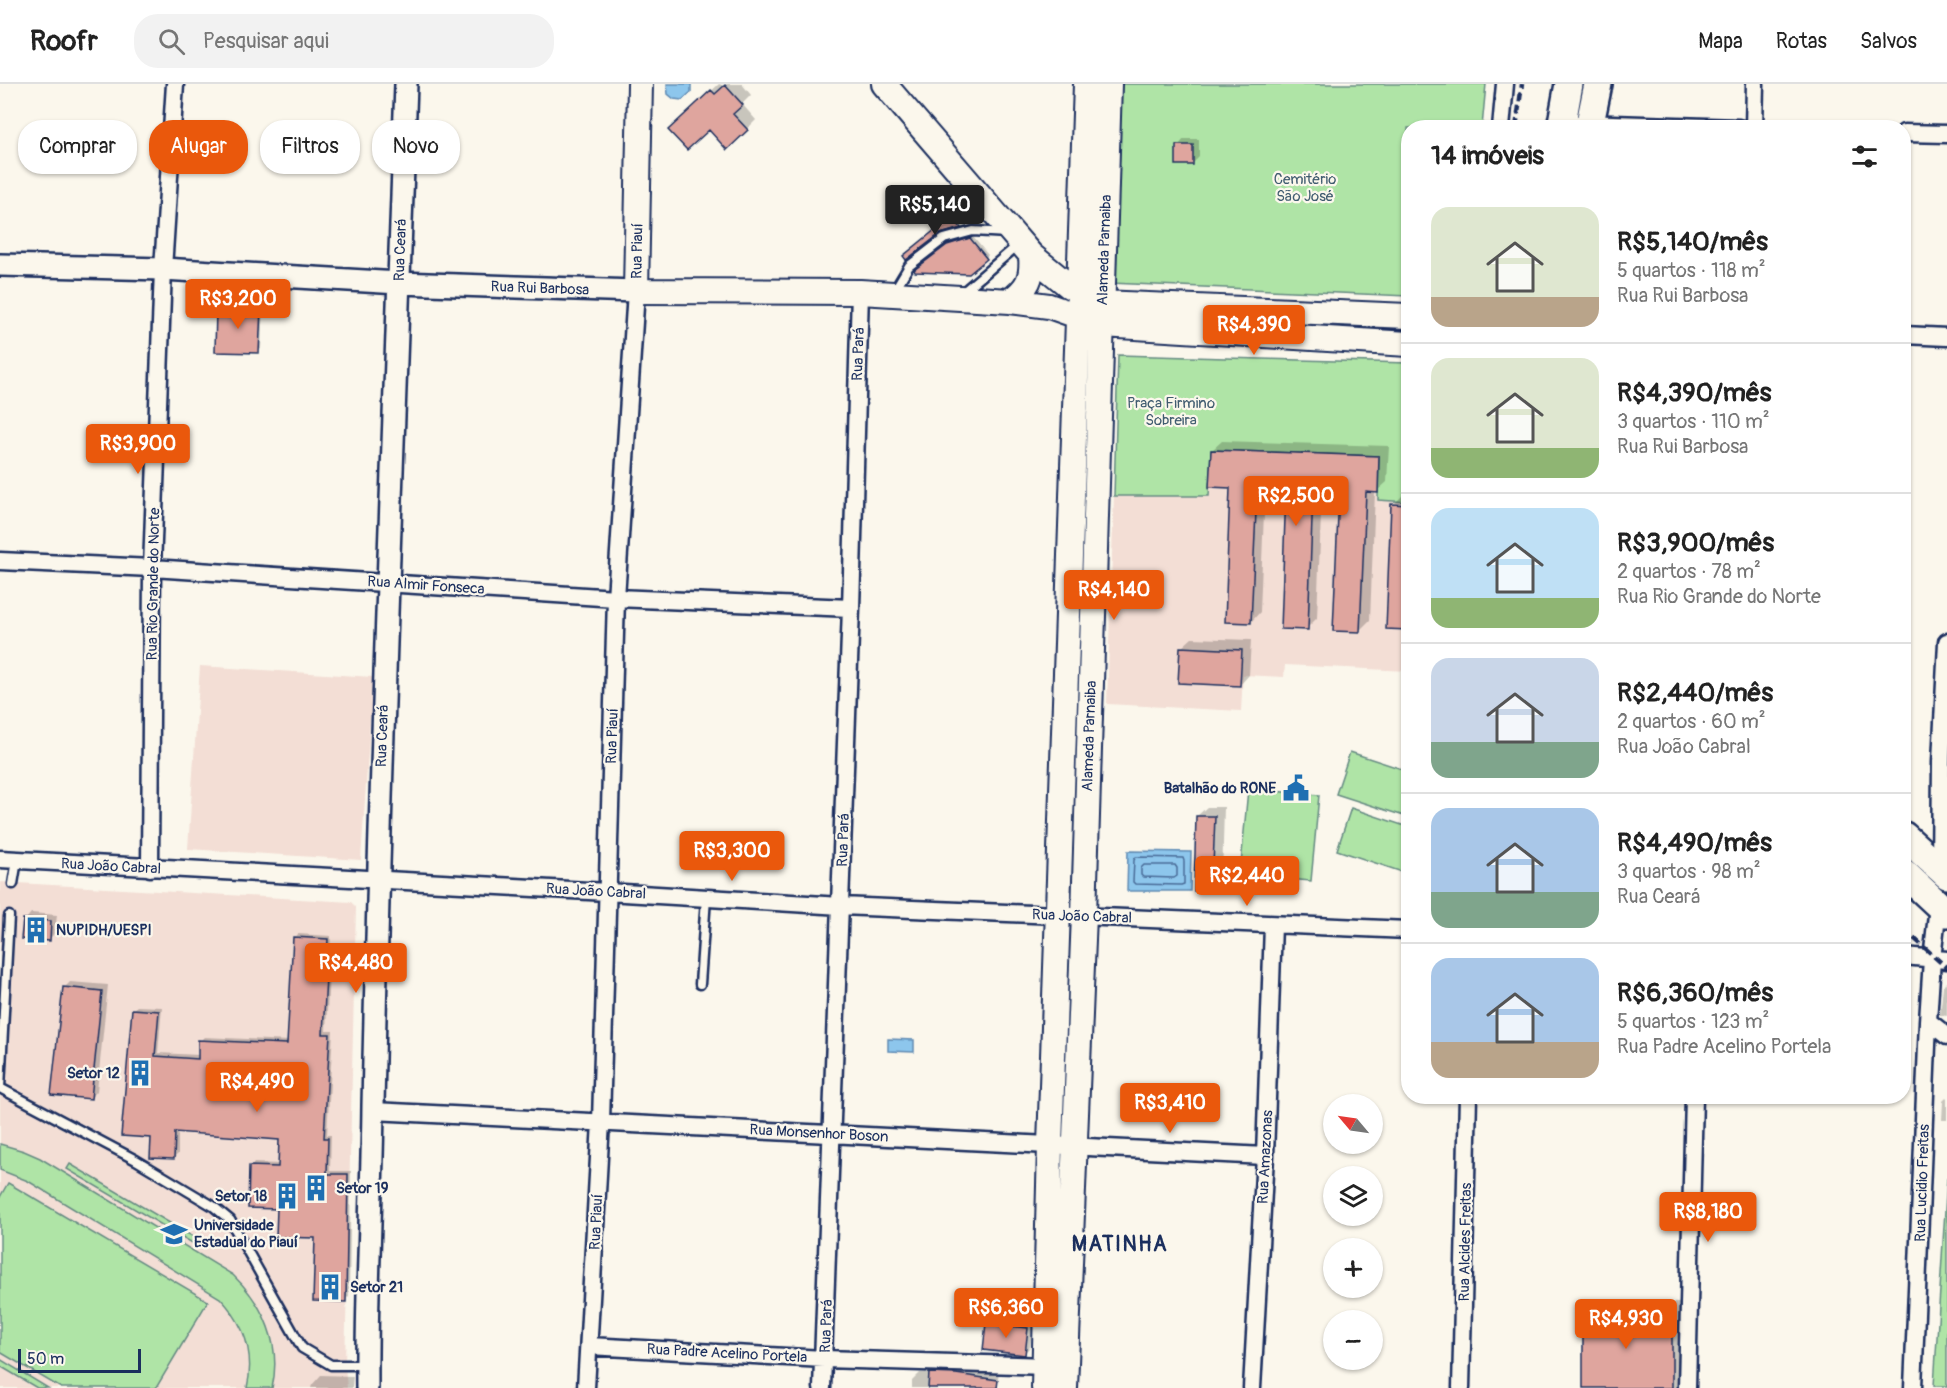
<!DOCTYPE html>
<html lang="pt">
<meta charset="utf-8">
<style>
body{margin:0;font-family:Pangolin,sans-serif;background:#f2f2f2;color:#222;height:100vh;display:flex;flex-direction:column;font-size:22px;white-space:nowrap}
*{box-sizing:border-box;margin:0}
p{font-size:20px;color:#767676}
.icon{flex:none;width:33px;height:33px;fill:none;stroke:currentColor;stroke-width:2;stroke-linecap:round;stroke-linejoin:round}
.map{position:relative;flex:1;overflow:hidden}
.drawer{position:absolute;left:1401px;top:36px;width:510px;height:984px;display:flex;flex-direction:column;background:#fff;border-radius:24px;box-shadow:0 2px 4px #0004}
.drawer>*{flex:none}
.hud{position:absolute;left:18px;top:36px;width:570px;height:54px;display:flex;gap:12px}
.needle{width:39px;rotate:299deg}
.controls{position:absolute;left:1323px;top:1010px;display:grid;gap:12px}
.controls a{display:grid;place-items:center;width:60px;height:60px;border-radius:50%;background:#fff;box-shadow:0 2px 4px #0004;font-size:30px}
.scale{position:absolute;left:18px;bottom:15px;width:123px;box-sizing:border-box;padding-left:6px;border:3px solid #1b2f5e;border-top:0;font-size:16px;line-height:21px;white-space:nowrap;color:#1b2f5e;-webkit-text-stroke:4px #fbf7ec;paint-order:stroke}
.price{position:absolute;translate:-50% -51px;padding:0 14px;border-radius:6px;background:#ea580c;color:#fff;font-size:20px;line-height:39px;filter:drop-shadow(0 2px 3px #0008)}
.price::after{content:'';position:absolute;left:50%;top:36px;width:18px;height:14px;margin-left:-9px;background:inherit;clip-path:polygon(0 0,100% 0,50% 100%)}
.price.active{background:#222;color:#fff}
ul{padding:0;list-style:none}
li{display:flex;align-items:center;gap:18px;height:150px;padding:0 30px}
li+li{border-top:2px solid #e0e0e0}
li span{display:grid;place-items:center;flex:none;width:168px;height:120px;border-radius:18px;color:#555}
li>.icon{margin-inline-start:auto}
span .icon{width:72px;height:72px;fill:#fffc;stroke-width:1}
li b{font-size:26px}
h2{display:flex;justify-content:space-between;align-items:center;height:72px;padding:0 30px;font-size:26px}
.chip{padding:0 21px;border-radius:24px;background:#fff;box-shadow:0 2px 4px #0004;font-size:21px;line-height:54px}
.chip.active{background:#ea580c;color:#fff}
header{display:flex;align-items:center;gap:36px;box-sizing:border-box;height:84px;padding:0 30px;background:#fff;border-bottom:2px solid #e0e0e0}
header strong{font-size:28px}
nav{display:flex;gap:33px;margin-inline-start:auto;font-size:21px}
.search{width:420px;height:54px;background:#f2f2f2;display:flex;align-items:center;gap:15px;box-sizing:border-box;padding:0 21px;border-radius:24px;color:#767676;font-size:22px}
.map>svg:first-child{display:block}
.built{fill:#f3ded5}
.green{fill:#afe4a6;stroke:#658a82;stroke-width:1.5}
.water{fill:#8dc6ec;stroke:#5f8ab3;stroke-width:1.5}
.shadow{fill:#0003}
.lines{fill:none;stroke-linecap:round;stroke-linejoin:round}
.shore{stroke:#496b97;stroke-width:1.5}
.building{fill:#dfa59e;stroke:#1b2f5e;stroke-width:1.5}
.service-casing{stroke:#1b2f5e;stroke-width:13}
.minor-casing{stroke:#1b2f5e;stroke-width:21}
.tertiary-casing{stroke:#1b2f5e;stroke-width:26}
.secondary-casing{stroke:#1b2f5e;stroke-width:28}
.primary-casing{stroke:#1b2f5e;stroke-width:32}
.service{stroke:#fbf7ec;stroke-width:8}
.minor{stroke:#fbf7ec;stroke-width:16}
.tertiary{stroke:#fbf7ec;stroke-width:21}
.secondary{stroke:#fbf7ec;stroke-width:24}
.primary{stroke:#fbf7ec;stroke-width:27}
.rail{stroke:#1b2f5e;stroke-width:4.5;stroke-dasharray:9 4.5;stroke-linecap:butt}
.labels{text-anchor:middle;stroke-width:4.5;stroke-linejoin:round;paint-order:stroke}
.park-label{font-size:15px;fill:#405c70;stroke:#fbf7ec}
.street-label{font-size:15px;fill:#1b2f5e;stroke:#fbf7ec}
.poi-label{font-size:15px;font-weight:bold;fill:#1b2f5e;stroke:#fbf7ec;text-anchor:start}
.district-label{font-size:21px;font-weight:bold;letter-spacing:1.5px;fill:#1b2f5e;stroke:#fbf7ec}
</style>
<header>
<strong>Roofr</strong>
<div class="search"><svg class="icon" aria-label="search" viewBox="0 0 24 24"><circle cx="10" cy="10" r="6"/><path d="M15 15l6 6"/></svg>Pesquisar aqui</div>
<nav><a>Mapa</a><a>Rotas</a><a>Salvos</a></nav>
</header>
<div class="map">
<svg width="1947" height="1304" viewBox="0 0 1947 1304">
<rect width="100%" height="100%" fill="#fbf7ec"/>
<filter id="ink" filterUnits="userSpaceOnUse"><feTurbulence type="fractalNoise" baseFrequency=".0167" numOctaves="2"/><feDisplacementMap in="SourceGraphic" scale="12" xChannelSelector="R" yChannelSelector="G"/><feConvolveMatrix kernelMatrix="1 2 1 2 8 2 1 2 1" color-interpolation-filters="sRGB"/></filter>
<g filter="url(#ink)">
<path class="built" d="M 1211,366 L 1379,372 L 1378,416 L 1408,418 L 1408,587 L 1285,581 L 1284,593 L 1243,591 L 1241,627 L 1107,620 L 1114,412 L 1209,412 Z
M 200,582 L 373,593 L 361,776 L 188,765 Z
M 0,798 L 351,818 L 356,823 L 345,1281 L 347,1304 L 0,1304 Z"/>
<path class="green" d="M 1118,0 L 1486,0 L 1482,43 L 1408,44 L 1408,212 L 1110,199 Z
M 1118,271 L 1408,279 L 1408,418 L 1378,416 L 1379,372 L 1211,366 L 1209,412 L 1114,412 Z
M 1350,668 L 1408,687 L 1408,728 L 1407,733 L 1336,710 Z
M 1248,705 L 1319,711 L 1311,797 L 1240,791 Z
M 1351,724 L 1408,743 L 1408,790 L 1337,766 Z
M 0,1060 L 24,1067 L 40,1074 L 233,1191 C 264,1221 282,1261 272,1304 L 247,1304 C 255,1269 244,1239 220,1214 L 28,1097 L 0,1086 Z
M 70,1080 L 197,1155 L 194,1160 L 67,1085 Z
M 1947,1094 L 1947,1302 L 1934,1302 Z
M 8,1099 L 208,1217 L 156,1304 L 61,1304 L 0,1268 L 0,1113 Z
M 0,1276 L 0,1275 L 48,1304 L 37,1304 L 0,1282 Z"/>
<path class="water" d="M 667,0 L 691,0 L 691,8 L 682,16 L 674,15 L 668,10 Z
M 1128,767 L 1191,768 L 1190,807 L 1127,807 Z
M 888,955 L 914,956 L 914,968 L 888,967 Z"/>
<path class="shadow" d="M 719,0 L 725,2 L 727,0 L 742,0 L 751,11 L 742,20 L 756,36 L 747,45 L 709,44 L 679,37 Z
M 1184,55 L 1199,55 L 1199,73 L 1193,79 L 1178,62 Z
M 955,131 L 963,140 L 961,142 L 940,148 L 908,169 Z
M 973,153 L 988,171 L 986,174 L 918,184 L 951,159 Z
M 263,222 L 261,265 L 258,267 L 218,225 L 221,223 Z
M 1222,357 L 1389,362 L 1387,398 L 1377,407 L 1375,407 L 1370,536 L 1360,546 L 1341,406 L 1322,405 L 1317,534 L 1307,544 L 1288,404 L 1265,404 L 1260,528 L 1251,538 L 1232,402 L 1212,366 Z
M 1403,411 L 1408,411 L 1408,545 L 1388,544 L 1393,421 Z
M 1192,554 L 1251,556 L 1249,591 L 1240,601 L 1182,563 Z
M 1207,723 L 1224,723 L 1222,796 L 1212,806 L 1197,732 Z
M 31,829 L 57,831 L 55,849 L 49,855 L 25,836 Z
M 298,850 L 331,852 L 326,947 L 333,947 L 327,1051 L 331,1051 L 330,1087 L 351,1087 L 349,1212 L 345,1216 L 316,1153 L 278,1123 L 251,1083 L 254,1079 L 280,1080 L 281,1054 L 178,1047 L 178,1070 L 174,1074 L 153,1053 L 133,925 L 137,922 L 162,923 L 158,969 L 199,971 L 200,957 L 204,953 L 289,957 L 295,854 Z
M 70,898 L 108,901 L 97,1007 L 91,1014 L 64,904 Z
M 1947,898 L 1947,932 L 1940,931 L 1943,902 Z
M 1947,1013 L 1947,1036 L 1942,1036 L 1943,1017 Z
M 1588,1217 L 1683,1219 L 1682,1304 L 1584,1304 L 1585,1245 L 1577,1229 Z
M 994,1233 L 1033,1238 L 1030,1263 L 1024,1269 L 988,1240 Z
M 939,1282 L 999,1288 L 997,1300 L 993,1304 L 912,1304 L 912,1297 L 920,1289 L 931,1289 Z
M 321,1291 L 353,1292 L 352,1304 L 311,1304 L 312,1301 Z"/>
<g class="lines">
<path class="shore" d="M 1136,773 L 1183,774 L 1184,777 L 1184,800 L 1181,801 L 1135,800 L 1133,798 L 1134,776 Z
M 1144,781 L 1175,781 L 1177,784 L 1177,792 L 1174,794 L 1143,793 L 1141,791 L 1141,784 Z"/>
</g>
<path class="building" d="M 725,1 L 743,21 L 733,30 L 748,46 L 727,66 L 709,46 L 687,66 L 668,46 L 711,6 L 715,10 Z
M 1176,61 L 1193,61 L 1193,81 L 1176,81 Z
M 952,132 L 961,144 L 940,150 L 906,176 L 903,172 Z
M 970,154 L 987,175 L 969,190 L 915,188 L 914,186 L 947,161 Z
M 261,224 L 259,269 L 215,268 L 216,225 Z
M 1211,366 L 1379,372 L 1378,409 L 1366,408 L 1360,548 L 1333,547 L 1339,408 L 1313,407 L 1308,546 L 1281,545 L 1286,406 L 1257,405 L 1251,539 L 1225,538 L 1230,404 L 1209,403 Z
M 1391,420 L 1408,421 L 1408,546 L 1386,545 Z
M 1180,563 L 1242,566 L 1240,602 L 1178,599 Z
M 1196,732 L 1215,732 L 1212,808 L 1194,807 Z
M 23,835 L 51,837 L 50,857 L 21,855 Z
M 293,853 L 328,855 L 323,950 L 330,950 L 324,1054 L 328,1054 L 327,1090 L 348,1090 L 346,1218 L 313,1217 L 315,1154 L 276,1153 L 277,1125 L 248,1124 L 249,1082 L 278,1083 L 279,1056 L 175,1048 L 174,1075 L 150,1074 L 151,1054 L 121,1052 L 132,925 L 159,927 L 155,972 L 198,975 L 198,956 L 287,960 Z
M 63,903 L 102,907 L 91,1015 L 51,1011 Z
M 1575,1228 L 1672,1230 L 1672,1304 L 1583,1304 L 1583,1247 L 1575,1246 Z
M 986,1239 L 1028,1244 L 1025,1271 L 983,1266 Z
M 929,1289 L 956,1290 L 998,1296 L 997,1304 L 928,1304 Z"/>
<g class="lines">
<g class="service-casing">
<path id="service" d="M 894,207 L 909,182 L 944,155 L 973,147 L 1007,149
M 962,209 L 1018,161
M 13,800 L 17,776
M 700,900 L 706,814
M 0,1004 L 136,1076 L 213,1122 L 230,1136 L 302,1264 L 331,1281 L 367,1281
M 0,1004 L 9,832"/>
</g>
<g class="minor-casing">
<path id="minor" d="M 1581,39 L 1739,44
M 1501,44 L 1505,0
M 1754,44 L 1755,0
M 1904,49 L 1947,50
M 1904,251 L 1947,253
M 0,477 L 152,484 L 616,514 L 851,524
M 0,775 L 607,808 L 841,822 L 1408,846
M 150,784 L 152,484 L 163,185 L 175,0
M 1940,785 L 1941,678 L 1947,558
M 1904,872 L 1947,876
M 1928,937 L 1947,952
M 373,1027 L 1265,1072
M 589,1262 L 824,1275 L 1045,1282
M 586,1304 L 601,1038 L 616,514 L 636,207
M 822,1304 L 851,524 L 860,208
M 1252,1304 L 1265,1072 L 1273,841
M 1461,1304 L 1468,1012
M 1687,1304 L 1694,1012
M 1913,1304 L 1928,937 L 1932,875 L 1938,822"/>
</g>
<g class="tertiary-casing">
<path id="tertiary" d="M 0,181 L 163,185 L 399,199 L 636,207
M 367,1304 C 366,1210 372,1116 373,1022 C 380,681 394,341 406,0"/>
</g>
<g class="secondary-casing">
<path id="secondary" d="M 640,0 L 636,207 L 860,208 L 1010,217 L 1049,222 L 1103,241 L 1408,260
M 884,0 L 1031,171 L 1069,202 L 1101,219 L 1408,232
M 1010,217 C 1028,204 1033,194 1031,171
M 1044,1304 L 1050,1061 L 1086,0
M 1065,1304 L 1084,831 L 1109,0"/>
</g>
<g class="primary-casing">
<path id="primary" d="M 1561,44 L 1569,0
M 1589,44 L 1598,0
M 1904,752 L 1947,791
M 1904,789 L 1947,829"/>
</g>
<use href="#service" class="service"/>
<use href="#minor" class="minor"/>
<use href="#tertiary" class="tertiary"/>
<use href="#secondary" class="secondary"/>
<use href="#primary" class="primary"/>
<path class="rail" d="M 1516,44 L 1522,0
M 1904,845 L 1947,884"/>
</g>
</g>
<defs>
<g id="civic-bare" transform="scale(2.07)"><path d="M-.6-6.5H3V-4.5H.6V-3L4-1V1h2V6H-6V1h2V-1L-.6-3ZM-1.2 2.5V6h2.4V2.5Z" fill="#1f6fb2" stroke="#fbf7ec" stroke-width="2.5" paint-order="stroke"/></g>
<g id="building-bare" transform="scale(2.07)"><path d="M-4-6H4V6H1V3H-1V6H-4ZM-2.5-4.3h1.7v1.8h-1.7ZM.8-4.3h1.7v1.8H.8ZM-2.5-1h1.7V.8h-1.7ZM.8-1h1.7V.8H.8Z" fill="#1f6fb2" stroke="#fbf7ec" stroke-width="2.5" paint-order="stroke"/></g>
<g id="university-bare" transform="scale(2.07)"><path d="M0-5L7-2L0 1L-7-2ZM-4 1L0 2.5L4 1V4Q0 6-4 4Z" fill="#1f6fb2" stroke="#fbf7ec" stroke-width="2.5" paint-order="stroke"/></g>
</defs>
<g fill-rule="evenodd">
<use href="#civic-bare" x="1296" y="704"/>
<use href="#building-bare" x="36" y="846"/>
<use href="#building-bare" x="140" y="989"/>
<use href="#building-bare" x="316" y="1104"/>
<use href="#building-bare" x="287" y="1112"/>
<use href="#university-bare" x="174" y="1150"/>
<use href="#building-bare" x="330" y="1203"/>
</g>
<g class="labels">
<g class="park-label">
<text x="1305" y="100">Cemitério<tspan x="1305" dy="17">São José</tspan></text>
<text x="1171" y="324">Praça Firmino<tspan x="1171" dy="17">Sobreira</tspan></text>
</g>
<g class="street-label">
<text transform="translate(400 166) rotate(-88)" y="5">Rua Ceará</text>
<text transform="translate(1104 166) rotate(-88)" y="5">Alameda Parnaiba</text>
<text transform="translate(637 167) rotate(-89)" y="5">Rua Piauí</text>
<text transform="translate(540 204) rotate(2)" y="5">Rua Rui Barbosa</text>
<text transform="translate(858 270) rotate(-88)" y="5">Rua Pará</text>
<text transform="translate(153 500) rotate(-89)" y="5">Rua Rio Grande do Norte</text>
<text transform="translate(426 501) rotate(4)" y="5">Rua Almir Fonseca</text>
<text transform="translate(382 652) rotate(-88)" y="5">Rua Ceará</text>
<text transform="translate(612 652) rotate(-88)" y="5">Rua Piauí</text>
<text transform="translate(1089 652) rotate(-88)" y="5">Alameda Parnaiba</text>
<text transform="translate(843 756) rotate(-88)" y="5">Rua Pará</text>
<text transform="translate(111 782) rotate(3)" y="5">Rua João Cabral</text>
<text transform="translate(596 807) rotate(3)" y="5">Rua João Cabral</text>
<text transform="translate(1082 832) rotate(2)" y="5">Rua João Cabral</text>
<text transform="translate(819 1049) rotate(3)" y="5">Rua Monsenhor Boson</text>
<text transform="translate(1265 1073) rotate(-87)" y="5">Rua Amazonas</text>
<text transform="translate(1922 1099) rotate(-88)" y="5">Rua Lucidio Freitas</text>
<text transform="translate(596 1138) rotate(-87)" y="5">Rua Piauí</text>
<text transform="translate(1465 1158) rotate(-89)" y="5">Rua Alcides Freitas</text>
<text transform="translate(826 1242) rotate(-88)" y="5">Rua Pará</text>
<text transform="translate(727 1269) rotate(3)" y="5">Rua Padre Acelino Portela</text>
</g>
<g class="poi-label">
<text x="1276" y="709" text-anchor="end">Batalhão do RONE</text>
<text x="56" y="851">NUPIDH/UESPI</text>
<text x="120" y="994" text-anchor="end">Setor 12</text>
<text x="336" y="1109">Setor 19</text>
<text x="267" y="1117" text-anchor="end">Setor 18</text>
<text x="194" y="1146">Universidade<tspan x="194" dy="17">Estadual do Piauí</tspan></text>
<text x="350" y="1208">Setor 21</text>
</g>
<g class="district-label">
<text x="1120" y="1167">MATINHA</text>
</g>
</g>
</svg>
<div class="controls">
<a><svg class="needle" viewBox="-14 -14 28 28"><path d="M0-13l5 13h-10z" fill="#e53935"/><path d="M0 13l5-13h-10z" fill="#767676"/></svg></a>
<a><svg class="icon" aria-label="layers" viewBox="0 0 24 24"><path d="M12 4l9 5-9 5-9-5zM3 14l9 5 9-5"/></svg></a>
<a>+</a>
<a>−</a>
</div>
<div class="scale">50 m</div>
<b class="price active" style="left:935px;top:152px">R$5,140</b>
<b class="price" style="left:238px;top:246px">R$3,200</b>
<b class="price" style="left:1254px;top:272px">R$4,390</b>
<b class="price" style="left:138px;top:391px">R$3,900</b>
<b class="price" style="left:1296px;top:443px">R$2,500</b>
<b class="price" style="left:1114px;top:537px">R$4,140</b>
<b class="price" style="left:732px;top:798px">R$3,300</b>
<b class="price" style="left:1247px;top:823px">R$2,440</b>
<b class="price" style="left:356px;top:910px">R$4,480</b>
<b class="price" style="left:257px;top:1029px">R$4,490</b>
<b class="price" style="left:1170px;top:1050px">R$3,410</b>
<b class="price" style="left:1708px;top:1159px">R$8,180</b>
<b class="price" style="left:1006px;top:1255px">R$6,360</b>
<b class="price" style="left:1626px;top:1266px">R$4,930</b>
<div class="hud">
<a class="chip">Comprar</a>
<a class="chip active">Alugar</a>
<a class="chip">Filtros</a>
<a class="chip">Novo</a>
</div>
<section class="drawer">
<h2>14 imóveis<svg class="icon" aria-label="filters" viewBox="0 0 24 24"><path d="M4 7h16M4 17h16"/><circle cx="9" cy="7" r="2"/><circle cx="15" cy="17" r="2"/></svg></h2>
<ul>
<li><span style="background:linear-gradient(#dfe7d0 75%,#b9a48a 0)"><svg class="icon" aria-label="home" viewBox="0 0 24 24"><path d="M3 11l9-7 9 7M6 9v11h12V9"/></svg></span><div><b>R$5,140/mês</b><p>5 quartos · 118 m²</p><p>Rua Rui Barbosa</p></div></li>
<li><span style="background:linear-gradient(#dfe7d0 75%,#8fb573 0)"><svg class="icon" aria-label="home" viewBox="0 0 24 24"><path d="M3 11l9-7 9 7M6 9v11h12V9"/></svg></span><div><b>R$4,390/mês</b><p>3 quartos · 110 m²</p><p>Rua Rui Barbosa</p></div></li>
<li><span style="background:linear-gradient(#bfe0f5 75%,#8fb573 0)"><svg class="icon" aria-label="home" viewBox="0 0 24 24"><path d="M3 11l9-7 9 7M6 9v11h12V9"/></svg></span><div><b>R$3,900/mês</b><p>2 quartos · 78 m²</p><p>Rua Rio Grande do Norte</p></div></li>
<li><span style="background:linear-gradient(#c9d6e8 70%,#7fa58c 0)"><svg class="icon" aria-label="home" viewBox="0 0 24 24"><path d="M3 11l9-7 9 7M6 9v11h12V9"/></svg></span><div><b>R$2,440/mês</b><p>2 quartos · 60 m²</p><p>Rua João Cabral</p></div></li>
<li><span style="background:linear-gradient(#a9c7e8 70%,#7fa58c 0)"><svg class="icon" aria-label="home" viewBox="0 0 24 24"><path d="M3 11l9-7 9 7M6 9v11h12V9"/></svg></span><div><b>R$4,490/mês</b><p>3 quartos · 98 m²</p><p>Rua Ceará</p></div></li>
<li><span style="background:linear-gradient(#a9c7e8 70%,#b9a48a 0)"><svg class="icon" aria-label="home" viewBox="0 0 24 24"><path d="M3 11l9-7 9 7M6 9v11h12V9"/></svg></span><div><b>R$6,360/mês</b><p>5 quartos · 123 m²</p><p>Rua Padre Acelino Portela</p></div></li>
</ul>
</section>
</div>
